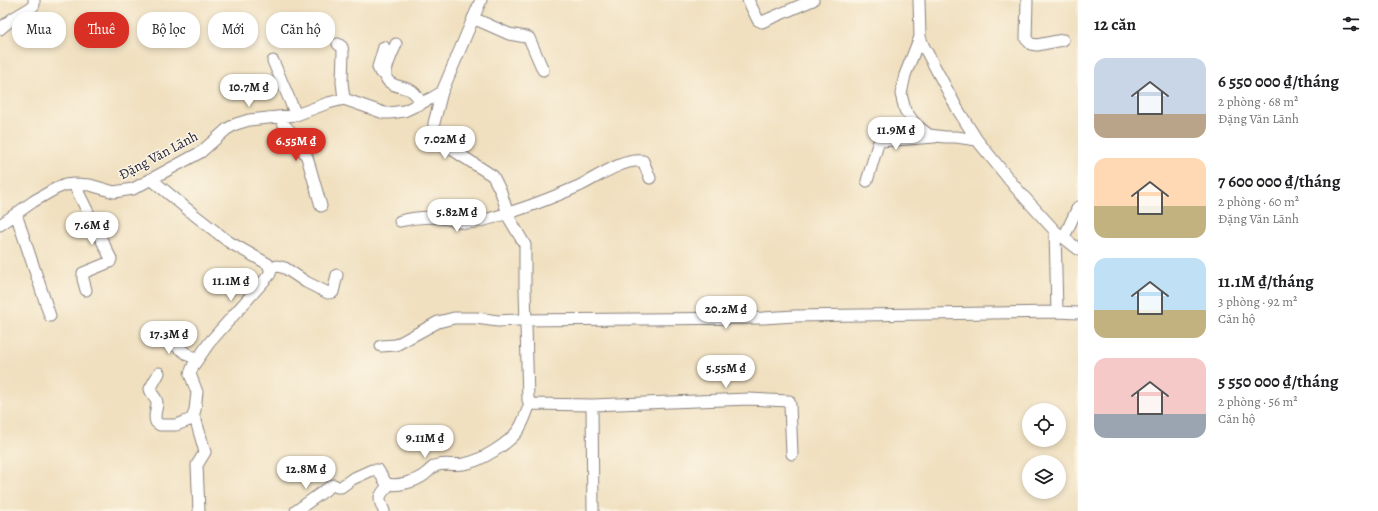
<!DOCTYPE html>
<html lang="vi">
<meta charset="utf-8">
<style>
body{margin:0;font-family:Alegreya,serif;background:#f6f6f6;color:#202124;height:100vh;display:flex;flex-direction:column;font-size:15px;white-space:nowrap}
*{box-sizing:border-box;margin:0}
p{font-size:13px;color:#757577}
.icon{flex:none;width:22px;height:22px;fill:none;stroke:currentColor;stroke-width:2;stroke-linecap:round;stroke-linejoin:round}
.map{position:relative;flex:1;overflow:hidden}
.drawer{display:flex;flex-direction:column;background:#fff;width:300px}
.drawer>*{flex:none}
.top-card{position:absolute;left:12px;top:12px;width:380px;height:36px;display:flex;gap:8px}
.tools{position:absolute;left:1022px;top:403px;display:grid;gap:8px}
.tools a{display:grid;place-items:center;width:44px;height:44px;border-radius:50%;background:#fff;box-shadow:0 2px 6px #0003;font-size:20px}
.price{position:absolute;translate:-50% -34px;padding:0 9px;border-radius:14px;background:#fff;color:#222;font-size:13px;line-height:26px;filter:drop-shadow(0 1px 2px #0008)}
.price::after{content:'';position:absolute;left:50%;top:24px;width:12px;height:9px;margin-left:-6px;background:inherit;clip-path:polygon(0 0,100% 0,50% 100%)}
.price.current{background:#d93025;color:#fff}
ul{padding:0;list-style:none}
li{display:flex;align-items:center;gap:12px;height:100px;padding:0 16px}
li span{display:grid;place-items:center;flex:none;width:112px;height:80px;border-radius:12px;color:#555}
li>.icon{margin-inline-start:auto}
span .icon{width:48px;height:48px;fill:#fffc;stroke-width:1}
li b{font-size:17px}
h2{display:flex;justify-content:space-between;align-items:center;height:48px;padding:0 16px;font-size:17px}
.chip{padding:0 14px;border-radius:16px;background:#fff;box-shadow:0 2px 6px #0003;font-size:14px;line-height:36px}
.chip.current{background:#d93025;color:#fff}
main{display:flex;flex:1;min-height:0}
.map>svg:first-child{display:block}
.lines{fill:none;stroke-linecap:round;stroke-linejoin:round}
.minor-casing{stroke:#89817e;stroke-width:13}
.minor{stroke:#fff;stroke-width:11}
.labels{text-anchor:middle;stroke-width:3;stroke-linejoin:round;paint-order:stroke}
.street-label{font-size:14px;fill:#22223b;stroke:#fcf5e5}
</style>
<main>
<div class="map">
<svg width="1078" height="511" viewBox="0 0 1078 511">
<rect width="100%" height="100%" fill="#fcf5e5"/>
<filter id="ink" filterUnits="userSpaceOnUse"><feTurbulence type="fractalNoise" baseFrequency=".025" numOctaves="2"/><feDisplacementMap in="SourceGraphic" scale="8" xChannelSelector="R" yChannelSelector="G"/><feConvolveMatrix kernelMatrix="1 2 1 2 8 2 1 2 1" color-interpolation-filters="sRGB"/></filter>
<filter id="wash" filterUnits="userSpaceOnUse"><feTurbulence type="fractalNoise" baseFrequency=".012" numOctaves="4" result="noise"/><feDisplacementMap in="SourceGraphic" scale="16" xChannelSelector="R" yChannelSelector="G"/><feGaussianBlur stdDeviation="0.9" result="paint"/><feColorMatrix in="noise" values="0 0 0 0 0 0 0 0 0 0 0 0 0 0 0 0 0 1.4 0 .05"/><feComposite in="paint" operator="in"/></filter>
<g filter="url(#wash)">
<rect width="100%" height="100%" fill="#f0e0c0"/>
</g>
<g filter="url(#ink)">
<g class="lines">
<g class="minor-casing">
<path id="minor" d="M 748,0 L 758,20 L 762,22 L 813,0
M 919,0 L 920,37 L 923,45 L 958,110 L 977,140 L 1016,188 L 1055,231 L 1078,249
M 1027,0 L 1026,39 L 1031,44 L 1037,45 L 1063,40
M 473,18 L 509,34 L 526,37 L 529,38 L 543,70
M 0,29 L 12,19 L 32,7 L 34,5 L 34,0
M 920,37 L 905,75 L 901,94 L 905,110 L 916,125 L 929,135 L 945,137 L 956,137 L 977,140
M 338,44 L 342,47 L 343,52 L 342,82 L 344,99
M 396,44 C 393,52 384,69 386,77 C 388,87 405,86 412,91 C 416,94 419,99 421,104
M 384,47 L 378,67 L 380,72 L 386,75
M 273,61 L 296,115
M 442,92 L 434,123 L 434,129 L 435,134 L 445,145 L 493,176 L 501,192 L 509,218 L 525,245 L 525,288 L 528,400 L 533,404 L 592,405 L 593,511
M 280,117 L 285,126 L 293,134 L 307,157 L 321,206
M 151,179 L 192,213 L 229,242 L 268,264 L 270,269 L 270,274 L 209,343 L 193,366 L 190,374 L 197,392 L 195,410 L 192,419 L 176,425 L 160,425 L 156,422 C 153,415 157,410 157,403 C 157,397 151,395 150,389 L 159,373
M 867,181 L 878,144 L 880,141 L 935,137
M 74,184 L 111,259 L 110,262 L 83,273 L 83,279 L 86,290
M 16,214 L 50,316
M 400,221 C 416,217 431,216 448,219 C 454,220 460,223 466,223 C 479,223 495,217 508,213 C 532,206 556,196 579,186 C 598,177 621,159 643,161 L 650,178
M 0,225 L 34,201 L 55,189 L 65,185 L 74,184 L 90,185 L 114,192 L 133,189 L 201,152 L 227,129 L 236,124 L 249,120 L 296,115 L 328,103 L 344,99 L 384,113 L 390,113 L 404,111 L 432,98 L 442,92 L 481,0
M 1055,231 L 1057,312
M 1064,237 L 1078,207
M 270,269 L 277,266 L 285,268 L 306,282 L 328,293 L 333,292 L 337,275
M 152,330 L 164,341 L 173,344 L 190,356 L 198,358
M 381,346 L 396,345 L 438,322 L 454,318 L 476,318 L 498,321 L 517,320 L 763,318 L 795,316 L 1057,312 L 1078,313
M 592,405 L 749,399 L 789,401 L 790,405 L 792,454
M 193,416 L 196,421 L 205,452 L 197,465 L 199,511
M 296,511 L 331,486 L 334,485 L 337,487 L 341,487 L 352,479 L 372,470 L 378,470 L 386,483 C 395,488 416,481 424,475 C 428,472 431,468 435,466 C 443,462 454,466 463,464 C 480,462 510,443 519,429 C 524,421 527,412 530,403
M 384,511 C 378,498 378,496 389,485"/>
</g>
<use href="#minor" class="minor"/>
</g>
</g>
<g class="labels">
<g class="street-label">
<text transform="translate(158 155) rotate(-28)" y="5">Đặng Văn Lãnh</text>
</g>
</g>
</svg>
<div class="tools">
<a><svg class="icon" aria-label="locate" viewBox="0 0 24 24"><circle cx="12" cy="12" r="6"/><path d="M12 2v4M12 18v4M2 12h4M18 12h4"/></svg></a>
<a><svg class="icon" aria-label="layers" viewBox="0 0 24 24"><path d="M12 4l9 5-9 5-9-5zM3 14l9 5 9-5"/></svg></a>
</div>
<b class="price" style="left:249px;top:108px">10.7M ₫</b>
<b class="price" style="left:896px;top:151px">11.9M ₫</b>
<b class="price" style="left:445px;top:160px">7.02M ₫</b>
<b class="price current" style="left:296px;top:162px">6.55M ₫</b>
<b class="price" style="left:457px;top:233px">5.82M ₫</b>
<b class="price" style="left:92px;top:246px">7.6M ₫</b>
<b class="price" style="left:231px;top:302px">11.1M ₫</b>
<b class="price" style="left:726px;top:330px">20.2M ₫</b>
<b class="price" style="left:169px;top:355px">17.3M ₫</b>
<b class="price" style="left:726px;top:389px">5.55M ₫</b>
<b class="price" style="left:425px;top:459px">9.11M ₫</b>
<b class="price" style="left:306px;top:490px">12.8M ₫</b>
<div class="top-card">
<a class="chip">Mua</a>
<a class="chip current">Thuê</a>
<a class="chip">Bộ lọc</a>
<a class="chip">Mới</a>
<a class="chip">Căn hộ</a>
</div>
</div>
<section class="drawer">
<h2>12 căn<svg class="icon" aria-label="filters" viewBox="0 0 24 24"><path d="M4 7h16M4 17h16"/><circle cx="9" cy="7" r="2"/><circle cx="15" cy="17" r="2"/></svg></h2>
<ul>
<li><span style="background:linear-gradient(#c9d6e8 70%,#b9a48a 0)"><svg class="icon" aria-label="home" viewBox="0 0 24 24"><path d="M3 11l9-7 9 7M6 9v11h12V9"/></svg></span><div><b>6 550 000 ₫/tháng</b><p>2 phòng · 68 m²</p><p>Đặng Văn Lãnh</p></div></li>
<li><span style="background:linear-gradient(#ffd9b3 60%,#c2b280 0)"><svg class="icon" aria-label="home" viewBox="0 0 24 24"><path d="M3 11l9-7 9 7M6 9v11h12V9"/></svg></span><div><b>7 600 000 ₫/tháng</b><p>2 phòng · 60 m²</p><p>Đặng Văn Lãnh</p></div></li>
<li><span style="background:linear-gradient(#bfe0f5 65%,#c2b280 0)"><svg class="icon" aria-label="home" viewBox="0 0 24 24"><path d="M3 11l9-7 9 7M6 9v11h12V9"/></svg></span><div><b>11.1M ₫/tháng</b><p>3 phòng · 92 m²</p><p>Căn hộ</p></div></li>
<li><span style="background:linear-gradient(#f6c9c9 70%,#9aa5b1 0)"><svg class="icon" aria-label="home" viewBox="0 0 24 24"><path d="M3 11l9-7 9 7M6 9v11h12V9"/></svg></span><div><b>5 550 000 ₫/tháng</b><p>2 phòng · 56 m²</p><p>Căn hộ</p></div></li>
</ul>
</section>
</main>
